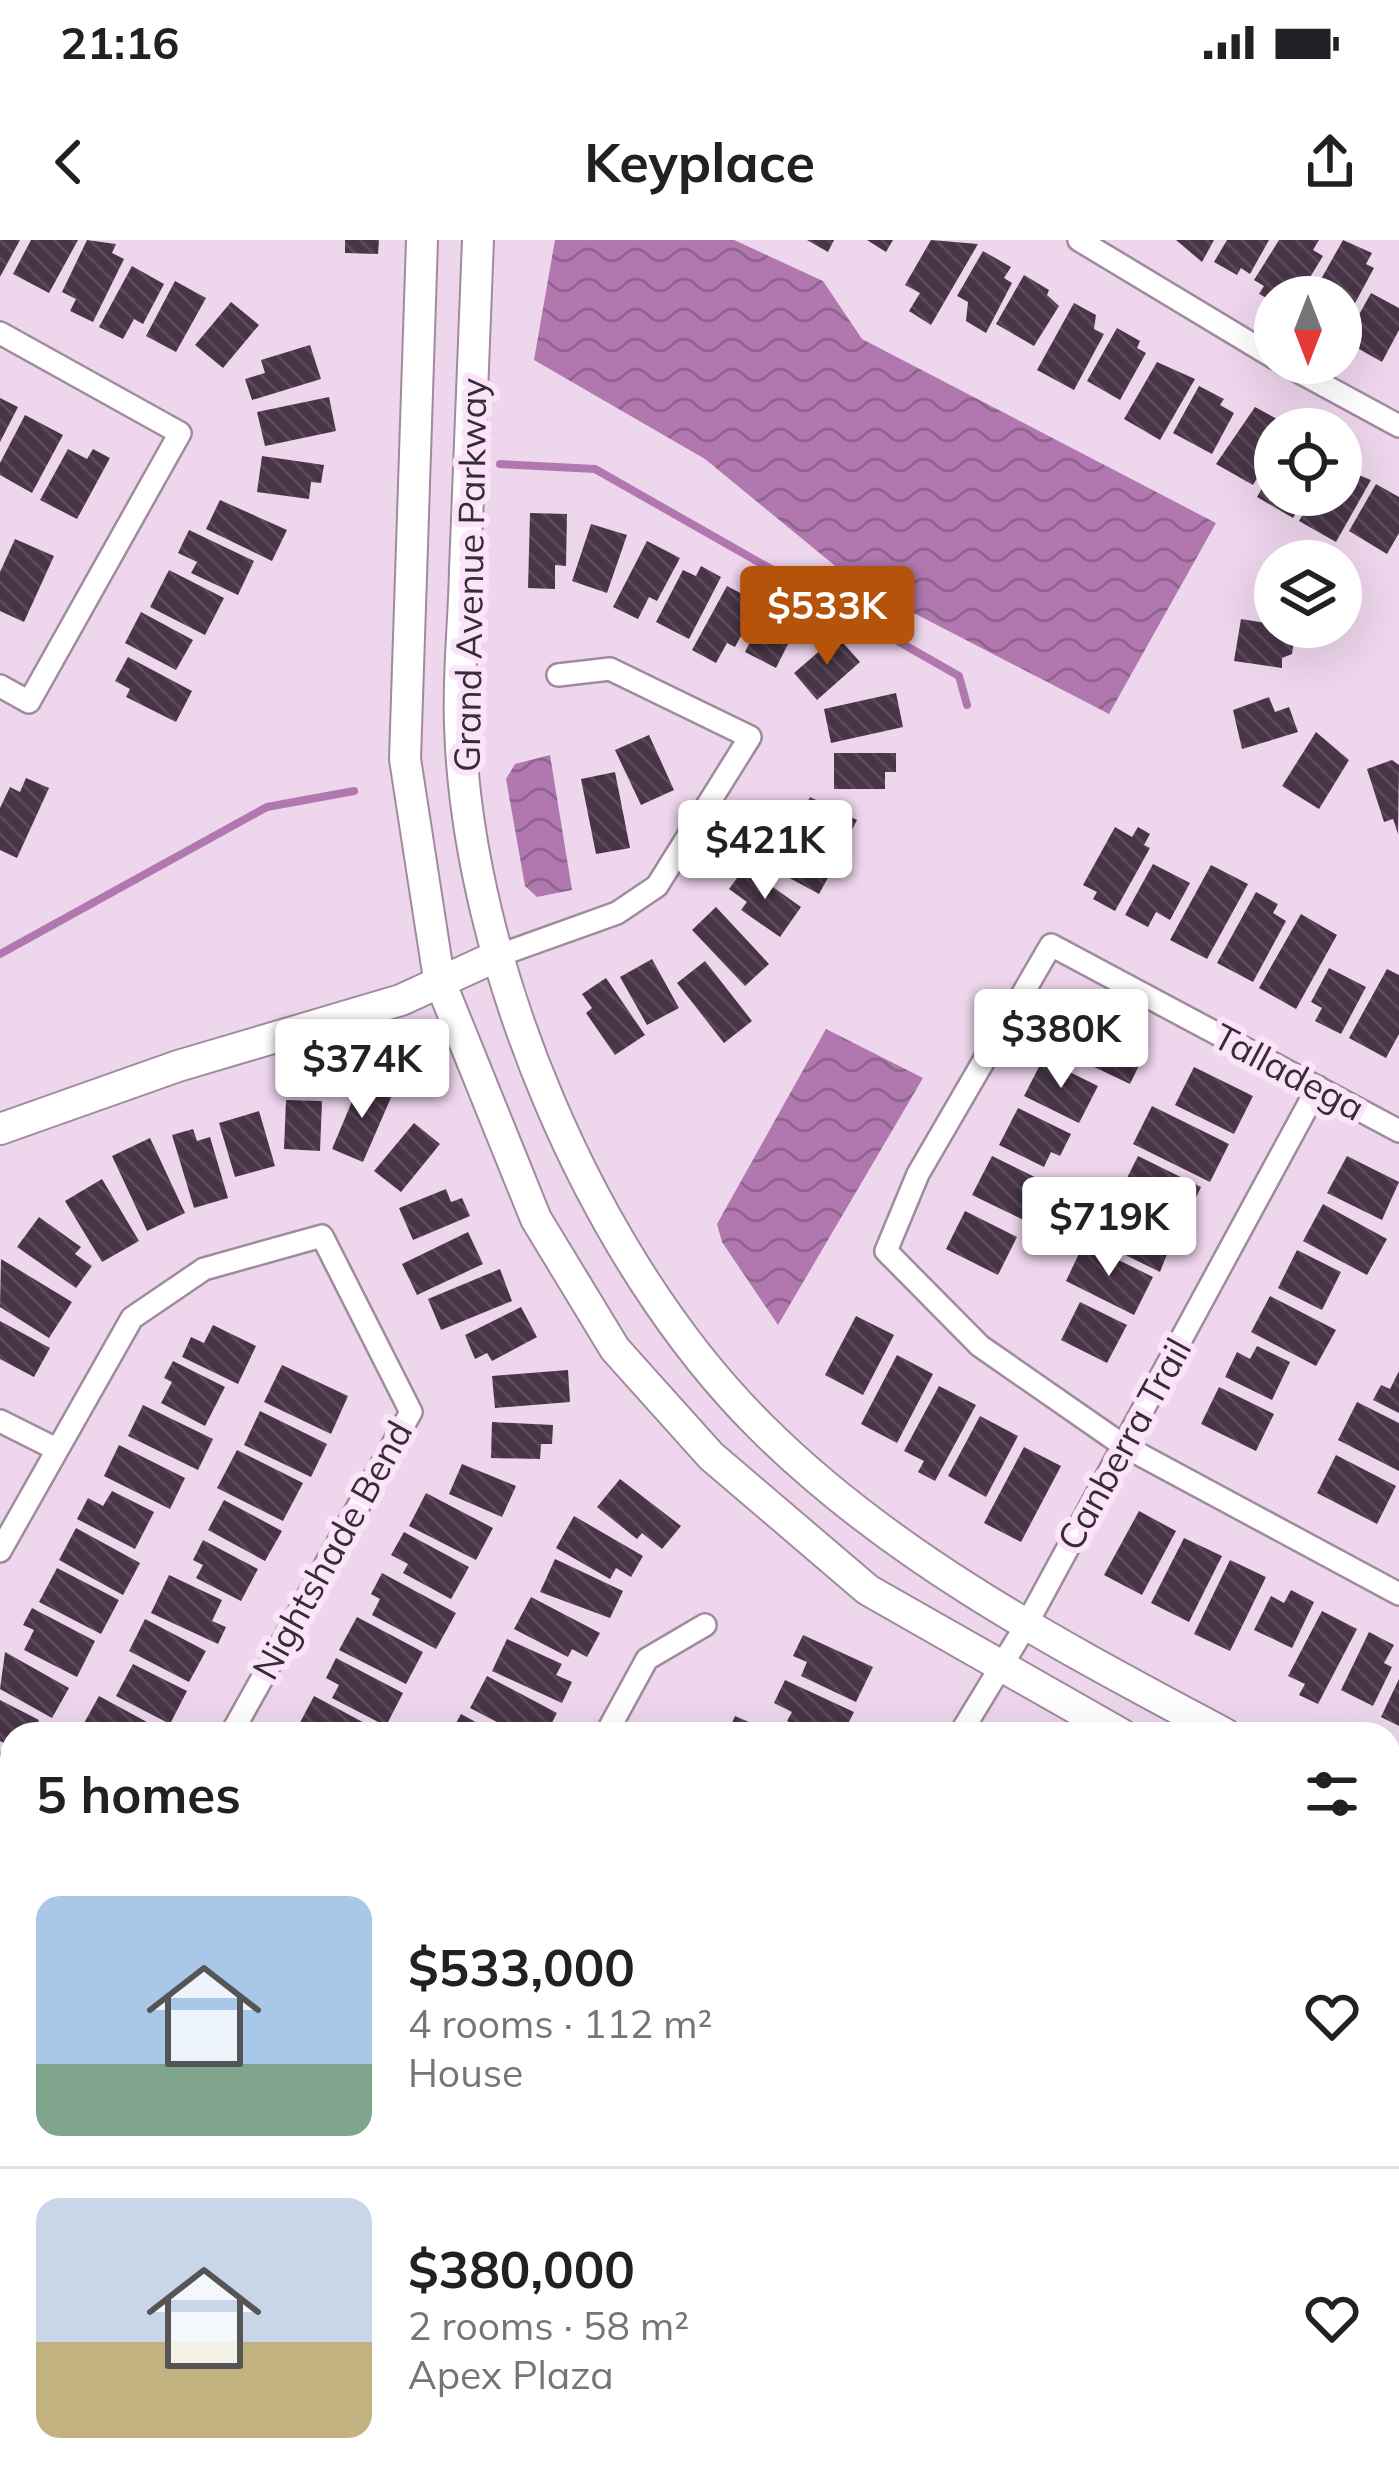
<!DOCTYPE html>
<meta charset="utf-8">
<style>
body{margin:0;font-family:Mulish,sans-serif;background:#f6f6f6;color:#202124;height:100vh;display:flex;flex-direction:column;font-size:45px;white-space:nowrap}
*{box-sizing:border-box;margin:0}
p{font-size:39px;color:#757577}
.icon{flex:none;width:66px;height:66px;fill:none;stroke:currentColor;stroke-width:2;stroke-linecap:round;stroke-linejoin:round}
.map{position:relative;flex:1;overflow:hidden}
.drawer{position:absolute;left:0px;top:1482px;width:1401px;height:771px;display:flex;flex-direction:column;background:#fff;border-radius:36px 36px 0 0;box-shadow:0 12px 48px #0002}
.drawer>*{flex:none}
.needle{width:78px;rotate:180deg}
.tools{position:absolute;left:1254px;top:36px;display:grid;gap:24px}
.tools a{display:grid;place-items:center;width:108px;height:108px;border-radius:50%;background:#fff;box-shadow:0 12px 48px #0002;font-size:60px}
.price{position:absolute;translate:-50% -102px;padding:0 27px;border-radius:12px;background:#fff;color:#222;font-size:39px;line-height:78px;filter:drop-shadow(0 3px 6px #0008)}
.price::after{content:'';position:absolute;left:50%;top:72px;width:36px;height:27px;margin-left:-18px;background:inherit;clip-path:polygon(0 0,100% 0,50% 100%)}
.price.on{background:#b45309;color:#fff}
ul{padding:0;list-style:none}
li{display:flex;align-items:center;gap:36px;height:300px;padding:0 36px}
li+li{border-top:3px solid #e0e0e0}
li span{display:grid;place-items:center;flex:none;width:336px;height:240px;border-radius:24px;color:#555}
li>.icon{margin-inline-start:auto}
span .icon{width:144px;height:144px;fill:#fffc;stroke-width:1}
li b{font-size:51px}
h2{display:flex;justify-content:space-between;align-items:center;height:144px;padding:0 36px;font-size:51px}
.status{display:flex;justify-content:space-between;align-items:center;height:84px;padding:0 60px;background:#fff;direction:ltr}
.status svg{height:33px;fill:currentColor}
header{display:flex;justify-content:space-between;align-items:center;height:156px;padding:0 36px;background:#fff;font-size:54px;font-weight:700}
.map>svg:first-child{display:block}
.built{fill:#e6c9e5}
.water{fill:url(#water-waves)}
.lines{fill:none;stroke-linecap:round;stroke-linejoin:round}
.stream{stroke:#b078af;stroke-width:8}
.building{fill:url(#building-back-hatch)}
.street-casing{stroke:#9f8a9e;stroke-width:26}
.secondary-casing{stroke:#9f8a9e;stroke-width:34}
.street{stroke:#fff;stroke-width:21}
.secondary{stroke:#fff;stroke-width:30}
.labels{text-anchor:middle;stroke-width:12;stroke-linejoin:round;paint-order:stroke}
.street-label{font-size:36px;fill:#352c35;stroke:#fbe3fa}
</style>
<div class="status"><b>21:16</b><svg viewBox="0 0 49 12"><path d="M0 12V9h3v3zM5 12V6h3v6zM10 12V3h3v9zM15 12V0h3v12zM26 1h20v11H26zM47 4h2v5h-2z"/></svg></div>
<header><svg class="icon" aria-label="back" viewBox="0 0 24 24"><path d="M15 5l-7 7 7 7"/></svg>Keyplace<svg class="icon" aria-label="share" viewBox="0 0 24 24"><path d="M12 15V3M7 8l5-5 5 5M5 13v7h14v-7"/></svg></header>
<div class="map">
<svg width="1399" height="2251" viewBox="0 0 1399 2251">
<defs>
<pattern id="water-waves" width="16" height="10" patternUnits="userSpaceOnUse" patternTransform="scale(3)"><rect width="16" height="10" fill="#b078af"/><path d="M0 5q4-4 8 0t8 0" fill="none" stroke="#90638f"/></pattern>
<pattern id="building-back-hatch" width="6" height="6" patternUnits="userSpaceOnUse" patternTransform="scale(3)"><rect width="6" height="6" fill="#483547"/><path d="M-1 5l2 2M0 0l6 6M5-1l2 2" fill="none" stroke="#5a4a59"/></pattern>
</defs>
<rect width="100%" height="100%" fill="#eed6ed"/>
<path class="built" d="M 0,2034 L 12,2041 L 12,2241 L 359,2241 L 377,2251 L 0,2251 Z"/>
<path class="water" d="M 555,0 L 734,0 L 823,41 L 862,99 L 1216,283 L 1109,474 L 856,343 L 705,219 L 534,120 Z
M 550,515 L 572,650 L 537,657 L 525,646 L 506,539 L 515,524 Z
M 826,789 L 923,838 L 778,1085 L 722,1002 L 717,984 Z"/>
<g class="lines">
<path class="stream" d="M 500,224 L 595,229 L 959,436 L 967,465
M 0,714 L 267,567 L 354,551"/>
</g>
<path class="building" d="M 0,0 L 20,0 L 0,37 Z
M 31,0 L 78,0 L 49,53 L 13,34 Z
M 87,0 L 116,4 L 112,13 L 124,19 L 93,82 L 70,71 L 76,59 L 62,52 Z
M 345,0 L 379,0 L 378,14 L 345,13 Z
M 807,0 L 834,0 L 828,12 Z
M 867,0 L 893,0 L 886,12 Z
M 931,0 L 978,4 L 931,85 L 909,71 L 920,53 L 905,45 Z
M 1176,0 L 1214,0 L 1202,22 Z
M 1227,0 L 1269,0 L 1250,34 L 1241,28 L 1237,35 L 1214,22 Z
M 1279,0 L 1319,0 L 1313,10 L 1323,16 L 1298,57 L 1270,60 L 1259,54 L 1264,46 L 1254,40 Z
M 1343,0 L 1372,13 L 1366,24 L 1374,28 L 1341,89 L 1341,57 L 1311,57 Z
M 983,11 L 1011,27 L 1004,38 L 1012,43 L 986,93 L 966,81 L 968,62 L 957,56 Z
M 132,26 L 164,44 L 143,84 L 134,79 L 123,99 L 99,87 Z
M 1024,35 L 1049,50 L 1047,55 L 1059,66 L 1034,106 L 996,84 Z
M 175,41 L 206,58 L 176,112 L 146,96 Z
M 1371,53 L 1399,68 L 1399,90 L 1382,122 L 1359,109 L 1362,95 L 1351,89 Z
M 231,62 L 259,85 L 223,128 L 195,105 Z
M 1074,63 L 1096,75 L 1094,89 L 1104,94 L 1074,150 L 1037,130 Z
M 1117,88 L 1140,101 L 1137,108 L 1146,113 L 1120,160 L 1087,141 Z
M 310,105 L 321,139 L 252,160 L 245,139 L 265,133 L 261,120 Z
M 1157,122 L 1195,139 L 1160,200 L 1124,179 Z
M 1199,146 L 1224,159 L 1220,165 L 1234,173 L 1212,214 L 1173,193 Z
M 329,157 L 336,191 L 265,206 L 257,172 Z
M 0,158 L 18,167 L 0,202 Z
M 1255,167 L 1277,179 L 1271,188 L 1275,208 L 1253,245 L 1216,224 Z
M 25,175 L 63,195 L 32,253 L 0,235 L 0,223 Z
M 68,209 L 87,219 L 93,209 L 110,218 L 77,279 L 40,260 Z
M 262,216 L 324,225 L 321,243 L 311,242 L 309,259 L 257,252 Z
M 1275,225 L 1275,255 L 1306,255 L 1293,278 L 1257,257 Z
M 1341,228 L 1371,240 L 1336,302 L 1299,281 L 1314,255 L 1341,255 Z
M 1376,244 L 1399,257 L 1399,293 L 1387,314 L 1349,291 Z
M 220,260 L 287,290 L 272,321 L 206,289 Z
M 530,273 L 567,274 L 566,326 L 555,325 L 555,349 L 528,348 Z
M 591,284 L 627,295 L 607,353 L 572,341 Z
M 189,290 L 254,321 L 238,355 L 191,333 L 197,322 L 178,313 Z
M 15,299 L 54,316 L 24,382 L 0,371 L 0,332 Z
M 647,301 L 680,318 L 657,361 L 649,357 L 638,379 L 613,367 Z
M 1275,323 L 1275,353 L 1266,348 L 1272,337 L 1268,325 Z
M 701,326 L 721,337 L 689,399 L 656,382 L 683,330 L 696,336 Z
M 169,330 L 224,358 L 205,395 L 150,367 Z
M 727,346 L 759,363 L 735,407 L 727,403 L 716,423 L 692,410 Z
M 773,356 L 791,365 L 785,377 L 798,384 L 776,428 L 745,412 Z
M 141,372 L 193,400 L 176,430 L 125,403 Z
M 1241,379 L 1296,388 L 1292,414 L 1282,418 L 1282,428 L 1234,421 Z
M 837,396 L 860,422 L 817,460 L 794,433 Z
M 128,417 L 192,451 L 176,482 L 126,457 L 130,449 L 115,441 Z
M 896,453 L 903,487 L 831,503 L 824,469 Z
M 1269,457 L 1275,472 L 1289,467 L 1298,492 L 1242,509 L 1233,470 Z
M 1316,492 L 1349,520 L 1319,569 L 1282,546 Z
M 649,495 L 674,550 L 641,565 L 615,510 Z
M 834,513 L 896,513 L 896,532 L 885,532 L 885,549 L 834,549 Z
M 1392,520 L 1399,525 L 1398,594 L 1393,579 L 1384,582 L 1367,529 Z
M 615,532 L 630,608 L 596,614 L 581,539 Z
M 26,538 L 49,548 L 17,618 L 0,610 L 0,568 L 10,547 L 20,552 Z
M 810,557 L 857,580 L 840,613 L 794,589 Z
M 1115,587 L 1132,597 L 1138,587 L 1150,594 L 1144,605 L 1150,608 L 1115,671 L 1093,659 L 1097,652 L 1083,645 Z
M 766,588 L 835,625 L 819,654 L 751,617 Z
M 1153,624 L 1190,643 L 1170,680 L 1156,672 L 1148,687 L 1125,675 Z
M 1211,625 L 1248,644 L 1207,719 L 1170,700 Z
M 745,627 L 801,667 L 780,697 L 741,670 L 747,662 L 729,649 Z
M 1256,652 L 1278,664 L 1273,673 L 1286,681 L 1253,742 L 1217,723 Z
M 716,667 L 769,724 L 745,746 L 692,690 Z
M 1301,674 L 1337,695 L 1296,769 L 1259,748 Z
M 652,719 L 679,768 L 647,785 L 620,737 Z
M 705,721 L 752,781 L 724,803 L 677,743 Z
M 1329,728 L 1366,747 L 1341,794 L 1315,781 L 1322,768 L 1311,762 Z
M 1387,729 L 1399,735 L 1399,794 L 1386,818 L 1349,798 Z
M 606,738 L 645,795 L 615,815 L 586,773 L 592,768 L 582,754 Z
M 1074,772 L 1148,807 L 1130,844 L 1056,809 Z
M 1043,819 L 1098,846 L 1079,883 L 1024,856 Z
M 1194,827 L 1253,856 L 1234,894 L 1175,865 Z
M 361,840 L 393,853 L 363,922 L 332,909 Z
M 286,860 L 322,861 L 320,911 L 284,909 Z
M 1152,866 L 1229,904 L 1210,942 L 1133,904 Z
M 1018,868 L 1071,894 L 1060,916 L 1051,912 L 1044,927 L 999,905 Z
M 259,871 L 275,926 L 235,937 L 219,883 Z
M 414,883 L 440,904 L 401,952 L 374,931 Z
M 193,889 L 197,901 L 210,897 L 228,958 L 194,968 L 172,895 Z
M 150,898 L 185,973 L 147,991 L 112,916 Z
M 992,916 L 1055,947 L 1036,986 L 972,955 Z
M 1138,916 L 1201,947 L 1183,985 L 1119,954 Z
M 1347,916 L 1399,942 L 1382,980 L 1327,953 Z
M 102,939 L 139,1001 L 102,1022 L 65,961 Z
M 446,949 L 451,962 L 462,958 L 470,976 L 413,1000 L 399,968 Z
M 1119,963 L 1176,991 L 1160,1032 L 1099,1002 Z
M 1323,964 L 1387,999 L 1367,1035 L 1303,1001 Z
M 965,971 L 1017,997 L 998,1035 L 946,1009 Z
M 39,977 L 81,1007 L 75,1014 L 92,1026 L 76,1048 L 17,1007 Z
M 468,992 L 483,1024 L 417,1055 L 402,1024 Z
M 1084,1003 L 1153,1037 L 1134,1075 L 1066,1041 Z
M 1297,1010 L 1341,1032 L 1322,1070 L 1278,1048 Z
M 1,1019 L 72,1062 L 49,1098 L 0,1067 Z
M 500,1029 L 512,1061 L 441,1090 L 428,1059 Z
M 1270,1056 L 1336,1090 L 1316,1126 L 1251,1092 Z
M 1080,1062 L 1127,1085 L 1107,1123 L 1061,1100 Z
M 521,1067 L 537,1097 L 492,1121 L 487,1113 L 475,1119 L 465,1095 Z
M 856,1076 L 894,1095 L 863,1155 L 825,1135 Z
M 0,1081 L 50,1108 L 34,1137 L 0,1119 Z
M 213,1085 L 256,1106 L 238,1144 L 182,1117 L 191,1097 L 204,1103 Z
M 1257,1106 L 1290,1122 L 1272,1160 L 1225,1137 L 1237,1112 L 1250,1119 Z
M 897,1115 L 933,1134 L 897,1203 L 861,1184 Z
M 173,1121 L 225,1147 L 205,1186 L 161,1163 L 172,1142 L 164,1138 Z
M 282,1125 L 348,1156 L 331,1194 L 264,1162 Z
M 568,1130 L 570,1162 L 495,1168 L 492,1136 Z
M 1399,1131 L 1399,1173 L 1373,1160 L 1381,1145 L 1390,1149 Z
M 939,1146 L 976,1165 L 935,1241 L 918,1232 L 924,1221 L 904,1211 Z
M 1219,1147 L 1274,1174 L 1256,1211 L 1201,1184 Z
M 1357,1162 L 1399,1183 L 1399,1231 L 1338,1200 Z
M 143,1165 L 213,1199 L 198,1230 L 128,1196 Z
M 260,1171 L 327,1204 L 311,1237 L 244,1205 Z
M 980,1176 L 1018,1196 L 986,1257 L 948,1236 Z
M 492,1182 L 553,1185 L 552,1204 L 541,1204 L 540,1219 L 491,1218 Z
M 119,1205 L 185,1238 L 170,1269 L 104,1236 Z
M 1024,1207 L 1061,1226 L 1021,1302 L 984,1283 Z
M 237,1210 L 303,1243 L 283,1281 L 217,1248 Z
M 1336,1215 L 1396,1246 L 1377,1284 L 1317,1253 Z
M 462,1224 L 516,1246 L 502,1277 L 449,1254 Z
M 620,1239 L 681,1286 L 662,1309 L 642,1293 L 637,1299 L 597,1267 Z
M 112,1251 L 154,1272 L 135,1309 L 77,1279 L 88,1258 L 103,1266 Z
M 426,1253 L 493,1288 L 476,1320 L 409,1286 Z
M 224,1260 L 282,1291 L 265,1321 L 208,1290 Z
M 1139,1271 L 1176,1291 L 1142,1355 L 1104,1335 Z
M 574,1276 L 643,1316 L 631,1337 L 616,1328 L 610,1339 L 556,1308 Z
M 76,1288 L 140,1323 L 123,1355 L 59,1320 Z
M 404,1292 L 469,1327 L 451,1359 L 403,1333 L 408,1324 L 391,1315 Z
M 1184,1298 L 1222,1316 L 1189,1382 L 1151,1363 Z
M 203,1300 L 258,1329 L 241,1361 L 196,1338 L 203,1325 L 193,1320 Z
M 555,1319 L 623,1351 L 610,1378 L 540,1352 Z
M 1230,1320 L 1266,1337 L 1230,1411 L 1194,1394 Z
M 57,1328 L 119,1360 L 101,1394 L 39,1362 Z
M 382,1333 L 456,1373 L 436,1409 L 372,1375 L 380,1359 L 371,1354 Z
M 169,1335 L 222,1360 L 212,1381 L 226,1387 L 218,1404 L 151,1373 Z
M 1291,1350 L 1314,1362 L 1292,1408 L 1254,1390 L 1271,1356 L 1284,1363 Z
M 531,1357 L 600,1393 L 587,1417 L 572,1409 L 568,1417 L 514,1389 Z
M 32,1368 L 95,1401 L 77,1437 L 24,1410 L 34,1390 L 23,1385 Z
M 1322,1371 L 1357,1389 L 1318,1464 L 1299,1455 L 1305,1444 L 1288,1436 Z
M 357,1377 L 423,1412 L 406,1444 L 339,1410 Z
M 145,1379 L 206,1411 L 189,1442 L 129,1411 Z
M 1369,1392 L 1394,1405 L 1384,1423 L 1392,1427 L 1373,1466 L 1341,1450 Z
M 803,1395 L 873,1427 L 856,1462 L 801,1436 L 807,1422 L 793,1416 Z
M 507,1399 L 562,1424 L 556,1435 L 572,1442 L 562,1463 L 492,1431 Z
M 5,1412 L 69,1448 L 52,1478 L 0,1449 Z
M 336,1418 L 403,1453 L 386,1486 L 332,1458 L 339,1445 L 326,1438 Z
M 133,1424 L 187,1451 L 170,1484 L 116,1456 Z
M 487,1436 L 557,1473 L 546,1494 L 520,1485 L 516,1492 L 470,1468 Z
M 1399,1439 L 1399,1486 L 1381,1477 Z
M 785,1440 L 854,1472 L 843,1494 L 814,1494 L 787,1481 L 792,1472 L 774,1463 Z
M 99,1456 L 169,1494 L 78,1494 Z
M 314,1456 L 385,1494 L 294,1494 Z
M 0,1460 L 39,1480 L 32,1494 L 12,1494 L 12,1507 L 0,1501 Z
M 461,1474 L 498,1494 L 450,1494 Z
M 735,1476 L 776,1494 L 727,1494 Z
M 0,1511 L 12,1518 L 10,1565 L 0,1559 Z
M 5,1625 L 12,1628 L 12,1670 L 0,1664 Z
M 0,1674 L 12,1680 L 12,1729 L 0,1722 Z
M 0,1733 L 12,1739 L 11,1773 L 0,1767 Z
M 1399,1834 L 1399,1878 L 1389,1873 L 1389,1855 Z
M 0,1931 L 12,1931 L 9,1994 L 0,1994 Z
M 1399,2118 L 1399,2147 L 1389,2142 Z
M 0,2143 L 12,2149 L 12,2241 L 172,2241 L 190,2251 L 0,2251 Z
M 1389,2153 L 1399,2157 L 1399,2197 L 1389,2192 Z
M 1389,2204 L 1399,2209 L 1399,2247 L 1389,2242 Z
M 450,2241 L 490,2241 L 485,2251 L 458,2251 L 448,2245 Z
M 505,2241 L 545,2241 L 540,2251 L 499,2251 Z
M 559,2241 L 592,2241 L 586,2251 L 554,2251 Z
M 974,2241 L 983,2241 L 1002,2251 L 969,2251 Z
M 1003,2241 L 1062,2241 L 1056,2251 L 1022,2251 Z
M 1126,2241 L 1179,2241 L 1197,2251 L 1121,2251 Z
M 1331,2241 L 1359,2241 L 1381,2251 L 1326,2251 Z"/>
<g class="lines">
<g class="street-casing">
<path id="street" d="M 1079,0 L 1275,118
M 0,93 L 180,193 L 29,462 L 0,446
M 1283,123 L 1399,186
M 497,716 L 617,673 L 657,646 L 750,497 L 610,429 L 558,435
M 1399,891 L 1051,705 L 918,934 L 886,1011 L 980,1106 L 1124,1206 L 1399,1354
M 0,1181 L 56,1209
M 0,1311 L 132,1078 L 204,1029 L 322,996 L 411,1172 L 231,1494
M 606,1494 L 647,1419 L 705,1385
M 960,1494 L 1025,1387 L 1318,847
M 1389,1739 L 1399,1744
M 0,1827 L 12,1833
M 1389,2027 L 1399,2009
M 700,2241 L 717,2251
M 905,2251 L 911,2241
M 1267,2251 L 1272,2241"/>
</g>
<g class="secondary-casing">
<path id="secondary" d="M 422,0 L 405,519 L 439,739 L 536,979 L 615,1109 L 711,1216 L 868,1350 L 1121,1494
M 478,0 C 474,110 470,220 465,330 C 464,381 458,434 460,485 C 467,722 592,1020 761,1187 C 893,1319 1063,1407 1225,1494
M 0,889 L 178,826 L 401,760 L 497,716
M 1389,1582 L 1399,1587
M 1389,1639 L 1399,1645"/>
</g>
<use href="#street" class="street"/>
<use href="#secondary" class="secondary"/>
</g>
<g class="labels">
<g class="street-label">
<text transform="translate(470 335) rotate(-89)" y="13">Grand Avenue Parkway</text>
<text transform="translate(1289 832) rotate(28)" y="13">Talladega</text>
<text transform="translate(1124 1204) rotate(-61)" y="13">Canberra Trail</text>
<text transform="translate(332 1310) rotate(-61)" y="13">Nightshade Bend</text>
</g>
</g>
</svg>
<div class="tools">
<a><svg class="needle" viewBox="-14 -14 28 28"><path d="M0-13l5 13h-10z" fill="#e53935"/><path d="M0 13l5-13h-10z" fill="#757577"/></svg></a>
<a><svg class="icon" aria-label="locate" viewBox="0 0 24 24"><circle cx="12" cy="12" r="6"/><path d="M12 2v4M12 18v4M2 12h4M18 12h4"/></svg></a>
<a><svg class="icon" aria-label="layers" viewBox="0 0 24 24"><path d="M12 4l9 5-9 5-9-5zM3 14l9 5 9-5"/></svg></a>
</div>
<b class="price on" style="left:827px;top:428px">$533K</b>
<b class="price" style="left:765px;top:662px">$421K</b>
<b class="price" style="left:1061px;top:851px">$380K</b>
<b class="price" style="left:362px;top:881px">$374K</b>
<b class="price" style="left:1109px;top:1039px">$719K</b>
<section class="drawer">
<h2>5 homes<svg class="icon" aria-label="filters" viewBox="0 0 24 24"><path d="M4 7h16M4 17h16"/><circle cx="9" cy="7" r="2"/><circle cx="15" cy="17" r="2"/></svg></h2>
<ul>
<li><span style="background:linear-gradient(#a9c7e8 70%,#7fa58c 0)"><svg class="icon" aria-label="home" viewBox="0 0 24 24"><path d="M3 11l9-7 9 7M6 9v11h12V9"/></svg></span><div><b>$533,000</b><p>4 rooms · 112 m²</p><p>House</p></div><svg class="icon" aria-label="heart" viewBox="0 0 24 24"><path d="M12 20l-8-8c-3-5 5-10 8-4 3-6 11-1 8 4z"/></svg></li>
<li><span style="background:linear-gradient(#c9d6e8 60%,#c2b280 0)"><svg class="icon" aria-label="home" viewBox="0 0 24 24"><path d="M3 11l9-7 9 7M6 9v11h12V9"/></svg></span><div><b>$380,000</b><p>2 rooms · 58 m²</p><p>Apex Plaza</p></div><svg class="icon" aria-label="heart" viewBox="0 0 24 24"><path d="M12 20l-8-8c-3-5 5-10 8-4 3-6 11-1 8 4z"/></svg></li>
</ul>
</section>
</div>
